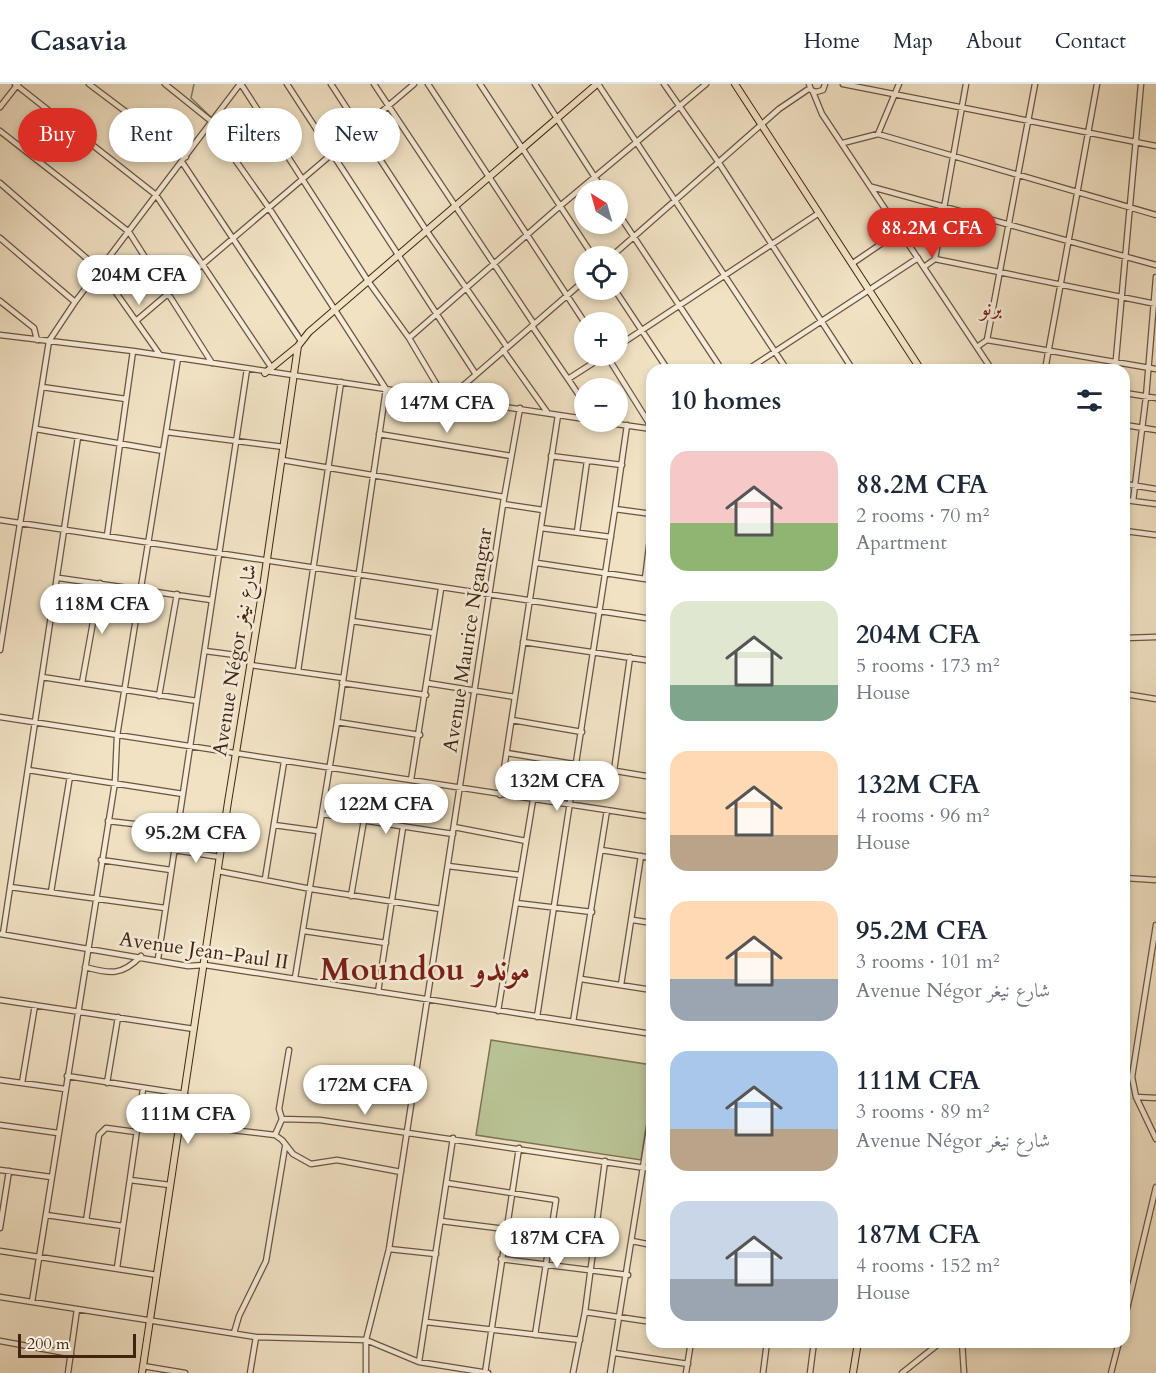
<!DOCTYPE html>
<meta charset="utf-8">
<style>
body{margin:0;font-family:Cardo,Amiri,serif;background:#f6f6f7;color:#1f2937;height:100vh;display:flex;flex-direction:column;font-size:22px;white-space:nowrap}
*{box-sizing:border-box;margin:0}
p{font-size:20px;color:#747a83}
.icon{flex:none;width:33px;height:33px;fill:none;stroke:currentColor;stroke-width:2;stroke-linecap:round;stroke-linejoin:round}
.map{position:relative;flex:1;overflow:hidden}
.drawer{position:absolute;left:646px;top:280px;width:484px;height:984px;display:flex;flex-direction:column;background:#fff;border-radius:18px;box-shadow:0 3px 9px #0003}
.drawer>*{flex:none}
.guide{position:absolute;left:18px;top:24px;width:538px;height:54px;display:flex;gap:12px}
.needle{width:39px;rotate:323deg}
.fabs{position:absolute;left:574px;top:96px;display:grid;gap:12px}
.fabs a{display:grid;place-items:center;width:54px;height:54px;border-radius:50%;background:#fff;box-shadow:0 3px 9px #0003;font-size:30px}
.scale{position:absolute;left:18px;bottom:15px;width:118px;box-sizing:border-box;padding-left:6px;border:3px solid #3f2413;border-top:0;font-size:16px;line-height:21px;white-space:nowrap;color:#3f2413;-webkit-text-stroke:4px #f6ecd9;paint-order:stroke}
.price{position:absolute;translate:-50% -51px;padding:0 14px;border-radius:21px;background:#fff;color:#222;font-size:20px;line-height:39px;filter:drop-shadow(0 2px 3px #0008)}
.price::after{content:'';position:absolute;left:50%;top:36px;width:18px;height:14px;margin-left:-9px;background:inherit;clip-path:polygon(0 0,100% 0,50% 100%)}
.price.on{background:#d93025;color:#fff}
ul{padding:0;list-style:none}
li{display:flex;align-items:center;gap:18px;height:150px;padding:0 24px}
li span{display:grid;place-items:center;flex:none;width:168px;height:120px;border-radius:18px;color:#555}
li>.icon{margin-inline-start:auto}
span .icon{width:72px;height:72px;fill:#fffc;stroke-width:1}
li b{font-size:26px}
h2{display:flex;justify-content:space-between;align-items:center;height:72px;padding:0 24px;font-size:26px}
.chip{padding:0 21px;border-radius:27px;background:#fff;box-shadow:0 3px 9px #0003;font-size:21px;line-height:54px}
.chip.on{background:#d93025;color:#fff}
header{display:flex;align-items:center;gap:36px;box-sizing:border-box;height:84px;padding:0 30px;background:#fff;border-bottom:2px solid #e0e1e3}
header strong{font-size:28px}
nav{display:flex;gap:33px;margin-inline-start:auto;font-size:21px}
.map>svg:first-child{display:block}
.pitch{fill:#b9c395;stroke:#7c7454;stroke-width:1.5}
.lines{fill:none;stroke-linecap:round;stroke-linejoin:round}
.stream{stroke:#77816f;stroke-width:1.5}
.minor-casing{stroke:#6c543f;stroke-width:7}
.major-casing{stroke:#3f2413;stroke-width:8}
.minor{stroke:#f6ecd9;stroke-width:4.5}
.major{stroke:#f1e2c4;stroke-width:6}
.labels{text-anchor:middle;stroke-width:5;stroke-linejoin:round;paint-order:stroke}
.street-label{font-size:20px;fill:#3f2413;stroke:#f6ecd9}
.quarter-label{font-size:22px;fill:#7a1f14;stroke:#f6ecd9}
.town-label{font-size:32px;font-weight:bold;fill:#7a1f14;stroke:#f6ecd9}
</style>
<header>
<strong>Casavia</strong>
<nav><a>Home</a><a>Map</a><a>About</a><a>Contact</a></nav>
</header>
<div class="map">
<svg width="1156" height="1289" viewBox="0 0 1156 1289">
<rect width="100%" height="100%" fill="#f1e2c4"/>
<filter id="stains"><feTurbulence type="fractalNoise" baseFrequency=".00333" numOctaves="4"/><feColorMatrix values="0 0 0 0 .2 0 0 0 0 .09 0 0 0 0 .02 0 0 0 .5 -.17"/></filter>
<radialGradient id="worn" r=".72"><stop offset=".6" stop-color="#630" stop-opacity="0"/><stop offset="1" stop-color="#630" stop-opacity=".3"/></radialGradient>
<path class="pitch" d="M 491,956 L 652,981 L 652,1004 L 641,1076 L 476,1051 Z"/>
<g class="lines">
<path class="stream" d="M 194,0 L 191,14 L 212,34
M 225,138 L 300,250"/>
<g class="minor-casing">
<path id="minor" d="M 15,0 L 156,111 L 271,283
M 89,0 L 186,73
M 165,0 L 211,37
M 241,0 L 368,197 L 409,254 L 444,313
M 287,0 L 475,289
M 331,0 L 426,146 L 507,263
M 374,0 L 534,240
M 428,0 L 585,239
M 480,0 L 593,172
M 535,0 L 603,106
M 598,0 L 787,286
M 664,0 L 719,79 L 853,286
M 809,0 L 811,6 L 816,8 L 823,6 L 825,0
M 843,0 L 1156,62
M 813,8 L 822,30 L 992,286
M 0,23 L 18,0
M 210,40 L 269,124 L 386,305 L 337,638 L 295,894
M 0,47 L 129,148 L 212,279
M 878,50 L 899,0
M 843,59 L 878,50 L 1156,131
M 182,78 L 301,257
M 0,99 L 100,186 L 160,271
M 872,103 L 1156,181
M 618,129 L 722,286
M 0,154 L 75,218
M 612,172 L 779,25 L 810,4
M 935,175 L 966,0
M 853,179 L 900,147
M 924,183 L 935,175 L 1156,220
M 615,206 L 668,286
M 0,217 L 34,244 L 37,256
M 136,237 L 414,0
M 532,242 L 585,320
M 0,251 L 133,267 L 585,335
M 409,254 L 560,122 L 706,0
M 987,256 L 1156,285
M 618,262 L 819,129
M 977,263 L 987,256 L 1035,0
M 503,266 L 547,328
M 607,272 L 652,344
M 747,286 L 918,174
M 1045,286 L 1097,0
M 1115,286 L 1141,0
M 568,295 L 604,272
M 42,303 L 126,315
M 1125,309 L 1156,314
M 449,314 L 585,196
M 602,338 L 652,345
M 627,341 L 615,425 L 652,430
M 1125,341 L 1156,346
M 36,345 L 163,367
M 166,348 L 284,363
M 379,350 L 511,372
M 551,372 L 622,381
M 282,376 L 504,413
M 1125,400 L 1156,405
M 1125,416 L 1156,420
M 1133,417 L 1146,313 L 1156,193
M 503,420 L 543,426
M 0,436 L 652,535
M 541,444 L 611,453
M 1125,447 L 1156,451
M 577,448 L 587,377
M 107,452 L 133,267
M 537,479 L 652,496
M 59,494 L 211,516
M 645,495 L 652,439
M 352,537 L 434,549
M 1125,554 L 1156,553
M 523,558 L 652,577
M 0,566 L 49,257 L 75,218 L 240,0
M 205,567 L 251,573
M 250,581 L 343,594
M 298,587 L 341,298
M 42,593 L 197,617
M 82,599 L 100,499
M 342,599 L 426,611
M 427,599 L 515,613
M 1125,610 L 1156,615
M 159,612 L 177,510
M 0,633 L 652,733
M 512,636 L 582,648
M 337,638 L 420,651
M 507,669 L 652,693
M 28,686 L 183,710
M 614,687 L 630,573
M 649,692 L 652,669
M 411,696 L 441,505
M 500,711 L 558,331
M 322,730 L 453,750
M 108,737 L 177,745
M 274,741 L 318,747
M 454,743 L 526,757
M 174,766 L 220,773
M 601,766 L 652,774
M 101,776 L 171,786
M 448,782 L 520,791
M 218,787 L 311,805 L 441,825
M 1125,794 L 1156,796
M 265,795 L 284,678
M 10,803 L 165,824
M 51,808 L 70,692
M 351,812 L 364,736
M 516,819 L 592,828
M 633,836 L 652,839
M 1156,841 L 1132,993 L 1136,1013 L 1156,1055
M 304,847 L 386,859
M 0,850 L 188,882 L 205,881 L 652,950
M 3,850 L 78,353
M 158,875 L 247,285
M 85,883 C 110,890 122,892 141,872
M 581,895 L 652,906
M 621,901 L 641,772
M 378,908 L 403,743
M 0,916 L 194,945
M 498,927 L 533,716
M 537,933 L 615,425
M 573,938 L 607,726
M 67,992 L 185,1010
M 0,996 L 65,1005
M 22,999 L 35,921
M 107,999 L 118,933
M 1136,1013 L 1156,1014
M 282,1035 L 279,1025 L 289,966
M 180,1040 L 275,1051 L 282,1056 L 293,1070 L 311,1080 L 337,1076 L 401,1088
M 0,1041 L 58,1049
M 275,1051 L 282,1035 L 320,1036 L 652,1085
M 0,1086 L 51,1093
M 130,1096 L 170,1101
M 447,1099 L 556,1116 L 535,1251
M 46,1131 L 123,1142
M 86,1137 L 99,1051 L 106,1044 L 136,1048
M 441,1137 L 505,1145
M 0,1144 L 9,1087
M 632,1157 L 652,1161
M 389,1165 L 436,1170
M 0,1167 L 157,1191
M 501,1175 L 628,1191
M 117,1184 L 143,1005
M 0,1213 L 256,1253 L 366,1256 L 419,1278 L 488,1289
M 32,1218 L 115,698 L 117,652 L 178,274
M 585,1228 L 652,1238
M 1125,1233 L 1156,1103
M 426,1238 L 580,1256
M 234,1249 L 239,1232 L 266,1177 L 285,1063
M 0,1257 L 71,1270
M 962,1258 L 964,1289
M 615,1269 L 688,1280
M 419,1278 L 453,1054
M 143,1282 L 185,1289
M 68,1289 L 77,1225
M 250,1289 L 256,1253
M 366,1289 L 366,1256 L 389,1165 L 503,420 L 520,324
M 485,1289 L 519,1064
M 573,1289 L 585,1228 L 605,1077
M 610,1289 L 652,1027
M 686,1289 L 691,1258
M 763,1289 L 767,1258
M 810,1289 L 814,1258
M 902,1289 L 941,1258
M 1111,1289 L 1119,1258"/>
</g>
<g class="major-casing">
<path id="major" d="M 735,0 L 921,286
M 265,289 L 298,262
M 142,1289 L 228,718 L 263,503 L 298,262 L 309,248 L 597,0
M 853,1289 L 858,1258"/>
</g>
<use href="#minor" class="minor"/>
<use href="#major" class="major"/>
</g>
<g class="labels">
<g class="street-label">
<text transform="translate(467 556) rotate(-81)" y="7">Avenue Maurice Ngangtar</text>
<text transform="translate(234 576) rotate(-81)" y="7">Avenue Négor شارع نيغر</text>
<text transform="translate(204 866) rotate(8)" y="7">Avenue Jean-Paul II</text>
</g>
<g class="quarter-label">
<text x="991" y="231">برنو</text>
</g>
<g class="town-label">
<text x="425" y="896">Moundou موندو</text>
</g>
</g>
<rect width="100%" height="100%" filter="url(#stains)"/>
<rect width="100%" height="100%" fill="url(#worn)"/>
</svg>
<div class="fabs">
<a><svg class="needle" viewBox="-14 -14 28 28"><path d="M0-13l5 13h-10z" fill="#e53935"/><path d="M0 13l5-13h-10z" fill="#747a83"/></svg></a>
<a><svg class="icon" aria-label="locate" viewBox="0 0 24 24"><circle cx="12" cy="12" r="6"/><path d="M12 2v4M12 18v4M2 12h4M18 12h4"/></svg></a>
<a>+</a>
<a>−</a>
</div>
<div class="scale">200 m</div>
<b class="price on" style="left:932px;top:175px">88.2M CFA</b>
<b class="price" style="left:139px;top:222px">204M CFA</b>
<b class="price" style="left:447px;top:350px">147M CFA</b>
<b class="price" style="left:102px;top:551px">118M CFA</b>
<b class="price" style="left:557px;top:728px">132M CFA</b>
<b class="price" style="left:386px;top:751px">122M CFA</b>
<b class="price" style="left:196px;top:780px">95.2M CFA</b>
<b class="price" style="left:365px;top:1032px">172M CFA</b>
<b class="price" style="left:188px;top:1061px">111M CFA</b>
<b class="price" style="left:557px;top:1185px">187M CFA</b>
<div class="guide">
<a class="chip on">Buy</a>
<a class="chip">Rent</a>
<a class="chip">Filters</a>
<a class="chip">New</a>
</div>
<section class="drawer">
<h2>10 homes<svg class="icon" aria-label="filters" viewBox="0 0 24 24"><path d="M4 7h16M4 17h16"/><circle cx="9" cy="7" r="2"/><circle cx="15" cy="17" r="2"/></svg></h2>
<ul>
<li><span style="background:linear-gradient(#f6c9c9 60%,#8fb573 0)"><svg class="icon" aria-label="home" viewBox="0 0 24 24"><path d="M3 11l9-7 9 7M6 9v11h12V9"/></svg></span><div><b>88.2M CFA</b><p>2 rooms · 70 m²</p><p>Apartment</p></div></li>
<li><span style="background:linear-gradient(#dfe7d0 70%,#7fa58c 0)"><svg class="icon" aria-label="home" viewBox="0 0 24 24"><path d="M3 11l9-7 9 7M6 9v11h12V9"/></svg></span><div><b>204M CFA</b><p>5 rooms · 173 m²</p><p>House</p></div></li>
<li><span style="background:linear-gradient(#ffd9b3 70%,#b9a48a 0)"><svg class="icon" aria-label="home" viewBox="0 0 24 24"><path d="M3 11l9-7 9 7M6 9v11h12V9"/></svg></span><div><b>132M CFA</b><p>4 rooms · 96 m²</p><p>House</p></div></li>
<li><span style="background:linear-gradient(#ffd9b3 65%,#9aa5b1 0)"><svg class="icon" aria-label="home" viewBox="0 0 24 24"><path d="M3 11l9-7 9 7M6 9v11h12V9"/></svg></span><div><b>95.2M CFA</b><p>3 rooms · 101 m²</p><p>Avenue Négor شارع نيغر</p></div></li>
<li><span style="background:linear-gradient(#a9c7e8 65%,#b9a48a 0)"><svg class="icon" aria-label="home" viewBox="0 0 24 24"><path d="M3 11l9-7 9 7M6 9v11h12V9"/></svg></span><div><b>111M CFA</b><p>3 rooms · 89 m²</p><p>Avenue Négor شارع نيغر</p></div></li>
<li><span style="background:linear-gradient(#c9d6e8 65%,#9aa5b1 0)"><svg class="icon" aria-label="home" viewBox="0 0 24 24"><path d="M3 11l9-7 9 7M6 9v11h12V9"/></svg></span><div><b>187M CFA</b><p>4 rooms · 152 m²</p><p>House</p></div></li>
</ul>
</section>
</div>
